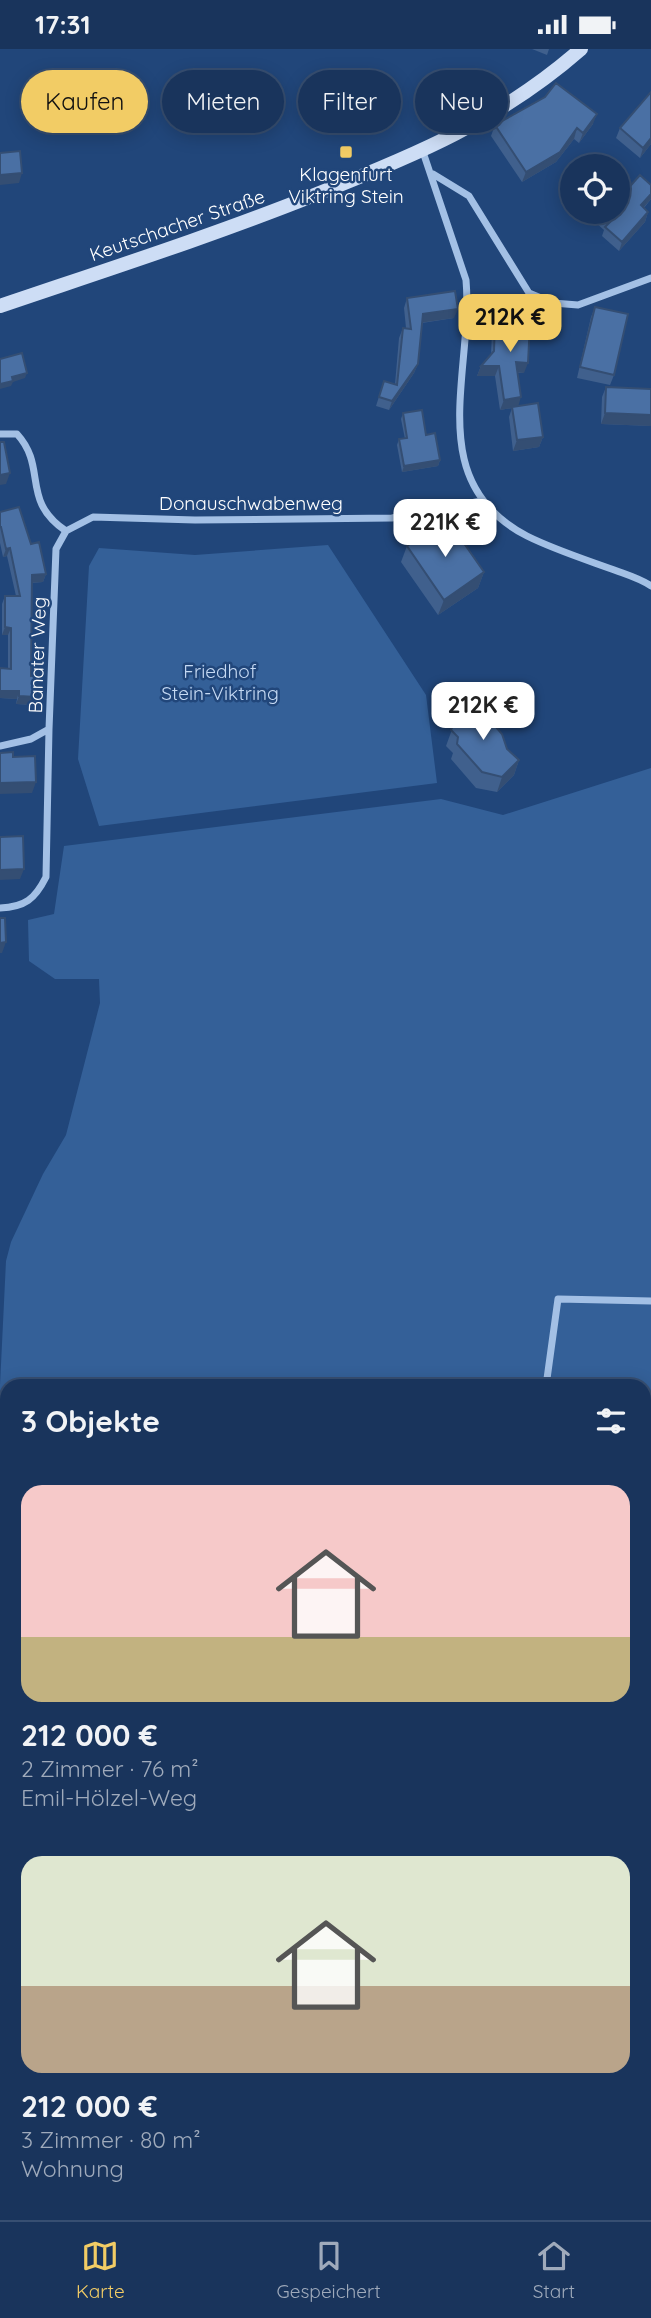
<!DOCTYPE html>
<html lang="de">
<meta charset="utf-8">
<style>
body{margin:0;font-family:Quicksand,sans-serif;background:#223c62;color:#f1f3f6;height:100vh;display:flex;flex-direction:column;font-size:26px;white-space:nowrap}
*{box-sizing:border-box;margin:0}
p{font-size:23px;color:#9faabb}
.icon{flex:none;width:38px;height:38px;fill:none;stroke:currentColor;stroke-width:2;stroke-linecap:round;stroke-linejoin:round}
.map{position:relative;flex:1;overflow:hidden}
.panel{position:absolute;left:0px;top:1330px;width:651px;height:842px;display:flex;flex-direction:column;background:#19345c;border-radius:21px 21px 0 0;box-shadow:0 4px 18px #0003,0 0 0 2px #374f72}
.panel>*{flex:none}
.guide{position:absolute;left:21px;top:21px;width:609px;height:63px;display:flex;gap:14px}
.controls{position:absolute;left:560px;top:105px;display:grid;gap:14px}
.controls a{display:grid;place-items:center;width:70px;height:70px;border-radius:50%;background:#19345c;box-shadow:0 4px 18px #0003,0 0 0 2px #374f72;font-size:35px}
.price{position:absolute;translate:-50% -60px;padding:0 16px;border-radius:14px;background:#fff;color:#222;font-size:23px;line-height:46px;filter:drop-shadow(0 2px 4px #0008)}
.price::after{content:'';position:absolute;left:50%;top:42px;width:21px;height:16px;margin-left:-10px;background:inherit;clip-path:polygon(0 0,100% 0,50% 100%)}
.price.selected{background:#f2cc65;color:#111}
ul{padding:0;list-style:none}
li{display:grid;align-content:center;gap:14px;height:371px;padding:0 21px}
li span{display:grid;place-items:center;height:217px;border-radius:21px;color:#555}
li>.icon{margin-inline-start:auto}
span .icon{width:126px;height:126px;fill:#fffc;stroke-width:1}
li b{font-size:30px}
h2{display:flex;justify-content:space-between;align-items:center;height:84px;padding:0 21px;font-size:30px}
.pill{padding:0 24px;border-radius:32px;background:#19345c;box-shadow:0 4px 18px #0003,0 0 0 2px #374f72;font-size:24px;line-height:63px}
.pill.selected{background:#f2cc65;color:#111}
.status{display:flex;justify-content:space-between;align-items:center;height:49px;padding:0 35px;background:#19345c;direction:ltr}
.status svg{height:19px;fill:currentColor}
.menu{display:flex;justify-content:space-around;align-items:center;height:98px;border-top:2px solid #374f72;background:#19345c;font-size:19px;color:#9faabb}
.menu a{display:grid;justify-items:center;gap:4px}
.menu .selected{color:#f2cc65}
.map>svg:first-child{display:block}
.green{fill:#346098}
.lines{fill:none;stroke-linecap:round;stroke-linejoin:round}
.street{stroke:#a3c0e5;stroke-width:7}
.secondary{stroke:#cdddf5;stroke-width:14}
.primary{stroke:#e4edfd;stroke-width:18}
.wall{fill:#40608d}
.shaded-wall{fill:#344e73}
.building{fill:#4a70a4;stroke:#344e73;stroke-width:2}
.poi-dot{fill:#f2cc65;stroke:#21467a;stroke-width:2.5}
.labels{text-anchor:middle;stroke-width:5;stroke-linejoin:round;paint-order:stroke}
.poi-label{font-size:19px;fill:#fff;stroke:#21467a}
.street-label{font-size:19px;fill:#fff;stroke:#21467a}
.park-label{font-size:19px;fill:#c6daf4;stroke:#21467a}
</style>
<div class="status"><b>17:31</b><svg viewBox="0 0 49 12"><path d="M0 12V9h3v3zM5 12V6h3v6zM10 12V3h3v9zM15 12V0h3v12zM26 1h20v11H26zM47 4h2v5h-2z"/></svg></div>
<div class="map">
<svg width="651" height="2171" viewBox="0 0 651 2171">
<rect width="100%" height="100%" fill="#21467a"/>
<path class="green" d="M 328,496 L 426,646 L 437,734 L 99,777 L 78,710 L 89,517 L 99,499 L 195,506 Z
M 651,719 L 651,1372 L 644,1373 L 644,1337 L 7,1337 L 7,1982 L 2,1984 L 7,2049 L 7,2165 L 87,2165 L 87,2171 L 0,2171 L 0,1336 L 6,1212 L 11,1193 L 43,1125 L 66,1086 L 100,954 L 99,930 L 55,930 L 29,912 L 28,871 L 54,865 L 64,797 L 441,750 L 503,766 Z
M 644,2147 L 651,2152 L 651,2171 L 573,2171 L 566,2165 L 644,2165 Z
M 287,2165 L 508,2165 L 504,2168 L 279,2171 Z"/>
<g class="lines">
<path class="street" d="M 423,103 L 466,231 C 474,323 421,432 527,487 C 555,501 587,511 617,522 C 628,526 641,530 651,537
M 433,125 L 469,147 L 529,244 L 553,254 L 578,256 L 651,229
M 0,385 L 17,385 C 48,419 20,451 66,482
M 66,482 L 93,468 L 195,471 L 392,469 L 481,452
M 0,697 L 31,690 L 49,680 L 56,500 L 66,482
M 0,859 C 25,858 35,850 46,828 L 49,680
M 546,1337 L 558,1250 L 651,1252
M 644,1620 L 651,1611
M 644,1824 L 651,1825
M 644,2032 L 651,2024
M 512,2171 L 518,2165"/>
<path class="secondary" d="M 0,257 C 106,221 212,187 317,145 C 416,106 500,71 581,0"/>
<path class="primary" d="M 644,1700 L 651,1691
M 240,2171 L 246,2165"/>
</g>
<path class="wall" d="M 532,0 L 549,0 L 547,6 Z
M 593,75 L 579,94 L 574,90 L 556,113 L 522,133 L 491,87 L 495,76 Z
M 620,79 L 651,95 L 640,109 L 616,89 Z
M 651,136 L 651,150 L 644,159 L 648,163 L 645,173 L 619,202 L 602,187 L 604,181 L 584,163 L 618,163 L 625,143 Z
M 407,249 L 454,269 L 422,274 L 418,315 L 414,324 L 389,361 L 376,357 L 384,332 L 395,335 L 399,289 L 403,279 L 406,279 L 404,259 Z
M 595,258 L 614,326 L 610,336 L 577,329 L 591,268 Z
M 495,272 L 524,324 L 517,324 L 518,357 L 543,388 L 539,398 L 513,402 L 509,368 L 512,359 L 500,361 L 495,327 L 477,327 L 481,317 L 491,306 L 492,282 Z
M 606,338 L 651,340 L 651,377 L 601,375 L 602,348 Z
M 403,364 L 426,386 L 440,411 L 438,417 L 402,423 L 397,396 L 399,390 L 405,390 L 401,370 Z
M 0,463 L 31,495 L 46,525 L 43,533 L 32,534 L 31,627 L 36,648 L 33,656 L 16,655 L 17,650 L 0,649 L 0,619 L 8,619 L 8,586 L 2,586 L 2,555 L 5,547 L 16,547 L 7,507 L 3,508 L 0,494 Z
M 407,497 L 484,523 L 478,539 L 438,566 L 401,513 Z
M 458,664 L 507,700 L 519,711 L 514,726 L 497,743 L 476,739 L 451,710 L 453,704 L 446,697 Z"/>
<path class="shaded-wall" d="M 597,65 L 593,75 L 579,94 L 583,84 Z
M 577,79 L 574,90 L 556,113 L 522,133 L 526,123 Z
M 651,89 L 651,95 L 640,109 L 643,99 Z
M 22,124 L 19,134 L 0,136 L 0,126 Z
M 651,145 L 651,150 L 637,166 L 641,156 Z
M 648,163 L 645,173 L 619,202 L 622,193 Z
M 458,260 L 454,269 L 419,274 L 423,265 Z
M 516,313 L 528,314 L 524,324 L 512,323 Z
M 418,315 L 414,324 L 389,361 L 392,352 Z
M 481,317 L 499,317 L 495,327 L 477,327 Z
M 27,324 L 25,329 L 13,333 L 11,337 L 0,340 L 0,335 L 12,328 Z
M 521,348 L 518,358 L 500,361 L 504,351 Z
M 605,364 L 651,366 L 651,377 L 601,375 Z
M 543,388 L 539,398 L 513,402 L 517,391 Z
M 440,411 L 438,417 L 402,423 L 404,417 Z
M 10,424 L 6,435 L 0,436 L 0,426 Z
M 10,499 L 7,507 L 3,508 L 6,500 Z
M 484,523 L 478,539 L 438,566 L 444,551 Z
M 46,525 L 43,533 L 29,534 L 32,526 Z
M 5,578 L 11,579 L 8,586 L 2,586 Z
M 0,642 L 19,642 L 17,650 L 0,649 Z
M 19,647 L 36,648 L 33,656 L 16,655 Z
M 519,711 L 514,726 L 497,743 L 502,728 Z
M 36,733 L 32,744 L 0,745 L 0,734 Z
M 24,820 L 20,830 L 0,831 L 0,821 Z
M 6,893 L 2,904 L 0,904 L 0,894 Z
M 644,1553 L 649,1553 L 645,1563 L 644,1563 Z"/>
<path class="building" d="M 556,34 L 597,65 L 583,84 L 577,79 L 560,103 L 526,123 L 495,76 L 545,48 Z
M 651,43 L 651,89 L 643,99 L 620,79 Z
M 20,102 L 22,124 L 0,126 L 0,104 Z
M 640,126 L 651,136 L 651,145 L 641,156 L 648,163 L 622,193 L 605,178 L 610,173 L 598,163 L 618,163 L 618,136 L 625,143 Z
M 455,242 L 458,260 L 423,265 L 418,315 L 392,352 L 379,348 L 384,332 L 397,336 L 403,279 L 411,280 L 407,249 Z
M 595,258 L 628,265 L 614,326 L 580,318 Z
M 495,272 L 530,274 L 528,314 L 516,313 L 521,348 L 504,351 L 499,317 L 481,317 L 494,302 Z
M 22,304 L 27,324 L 12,328 L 13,332 L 0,335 L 0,310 Z
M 606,338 L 651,340 L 651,366 L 605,364 Z
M 538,354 L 543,388 L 517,391 L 512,358 Z
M 422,361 L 426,386 L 435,384 L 440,411 L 404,417 L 399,390 L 407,389 L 403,364 Z
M 0,393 L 4,393 L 10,424 L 0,426 Z
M 19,458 L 31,495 L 39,493 L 46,525 L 32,526 L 31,627 L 36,627 L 36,648 L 19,647 L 19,642 L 0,642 L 0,619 L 11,620 L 11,579 L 5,578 L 5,547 L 20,547 L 10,499 L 6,500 L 1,478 L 0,478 L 0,463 Z
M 447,470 L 484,523 L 444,551 L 407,497 Z
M 477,656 L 502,685 L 507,700 L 519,711 L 502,728 L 482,723 L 457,695 L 458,688 L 451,681 L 458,664 Z
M 13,703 L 13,708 L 35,707 L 36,733 L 0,734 L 0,704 Z
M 23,787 L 24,820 L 0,821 L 0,788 Z
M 0,869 L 5,869 L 6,893 L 0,894 Z
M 644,1467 L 645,1467 L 649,1553 L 644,1553 Z
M 561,2165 L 567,2171 L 556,2171 Z"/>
<rect class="poi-dot" x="339" y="96" width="14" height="14" rx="3.5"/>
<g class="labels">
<g class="poi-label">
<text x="346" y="132">Klagenfurt<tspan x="346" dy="22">Viktring Stein</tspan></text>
</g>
<g class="street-label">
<text transform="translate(177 176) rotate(-19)" y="7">Keutschacher Straße</text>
<text x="251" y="461">Donauschwabenweg</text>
<text transform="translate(37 606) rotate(-88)" y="7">Banater Weg</text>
</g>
<g class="park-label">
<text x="220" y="629">Friedhof<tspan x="220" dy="22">Stein-Viktring</tspan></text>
</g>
</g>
</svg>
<div class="controls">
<a><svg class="icon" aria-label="locate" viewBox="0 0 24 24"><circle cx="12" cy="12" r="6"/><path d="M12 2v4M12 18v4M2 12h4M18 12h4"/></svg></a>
</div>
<b class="price selected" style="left:510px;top:305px">212K €</b>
<b class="price" style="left:445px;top:510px">221K €</b>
<b class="price" style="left:483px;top:693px">212K €</b>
<div class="guide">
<a class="pill selected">Kaufen</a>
<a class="pill">Mieten</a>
<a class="pill">Filter</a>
<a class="pill">Neu</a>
</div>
<section class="panel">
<h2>3 Objekte<svg class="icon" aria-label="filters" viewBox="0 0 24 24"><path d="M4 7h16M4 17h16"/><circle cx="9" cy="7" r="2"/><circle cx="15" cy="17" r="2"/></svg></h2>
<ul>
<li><span style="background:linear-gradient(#f6c9c9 70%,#c2b280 0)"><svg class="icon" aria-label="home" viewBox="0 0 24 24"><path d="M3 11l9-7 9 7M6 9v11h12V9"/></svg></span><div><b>212 000 €</b><p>2 Zimmer · 76 m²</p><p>Emil-Hölzel-Weg</p></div></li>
<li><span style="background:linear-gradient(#dfe7d0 60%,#b9a48a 0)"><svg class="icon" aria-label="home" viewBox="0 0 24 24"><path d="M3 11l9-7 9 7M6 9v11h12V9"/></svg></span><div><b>212 000 €</b><p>3 Zimmer · 80 m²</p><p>Wohnung</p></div></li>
</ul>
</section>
</div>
<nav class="menu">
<a class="selected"><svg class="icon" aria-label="map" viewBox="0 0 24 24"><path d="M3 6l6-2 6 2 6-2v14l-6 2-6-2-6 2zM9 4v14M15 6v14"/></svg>Karte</a>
<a><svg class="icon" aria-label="saved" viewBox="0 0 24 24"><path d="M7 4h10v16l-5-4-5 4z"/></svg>Gespeichert</a>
<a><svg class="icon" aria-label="home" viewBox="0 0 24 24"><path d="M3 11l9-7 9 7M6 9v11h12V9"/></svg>Start</a>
</nav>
